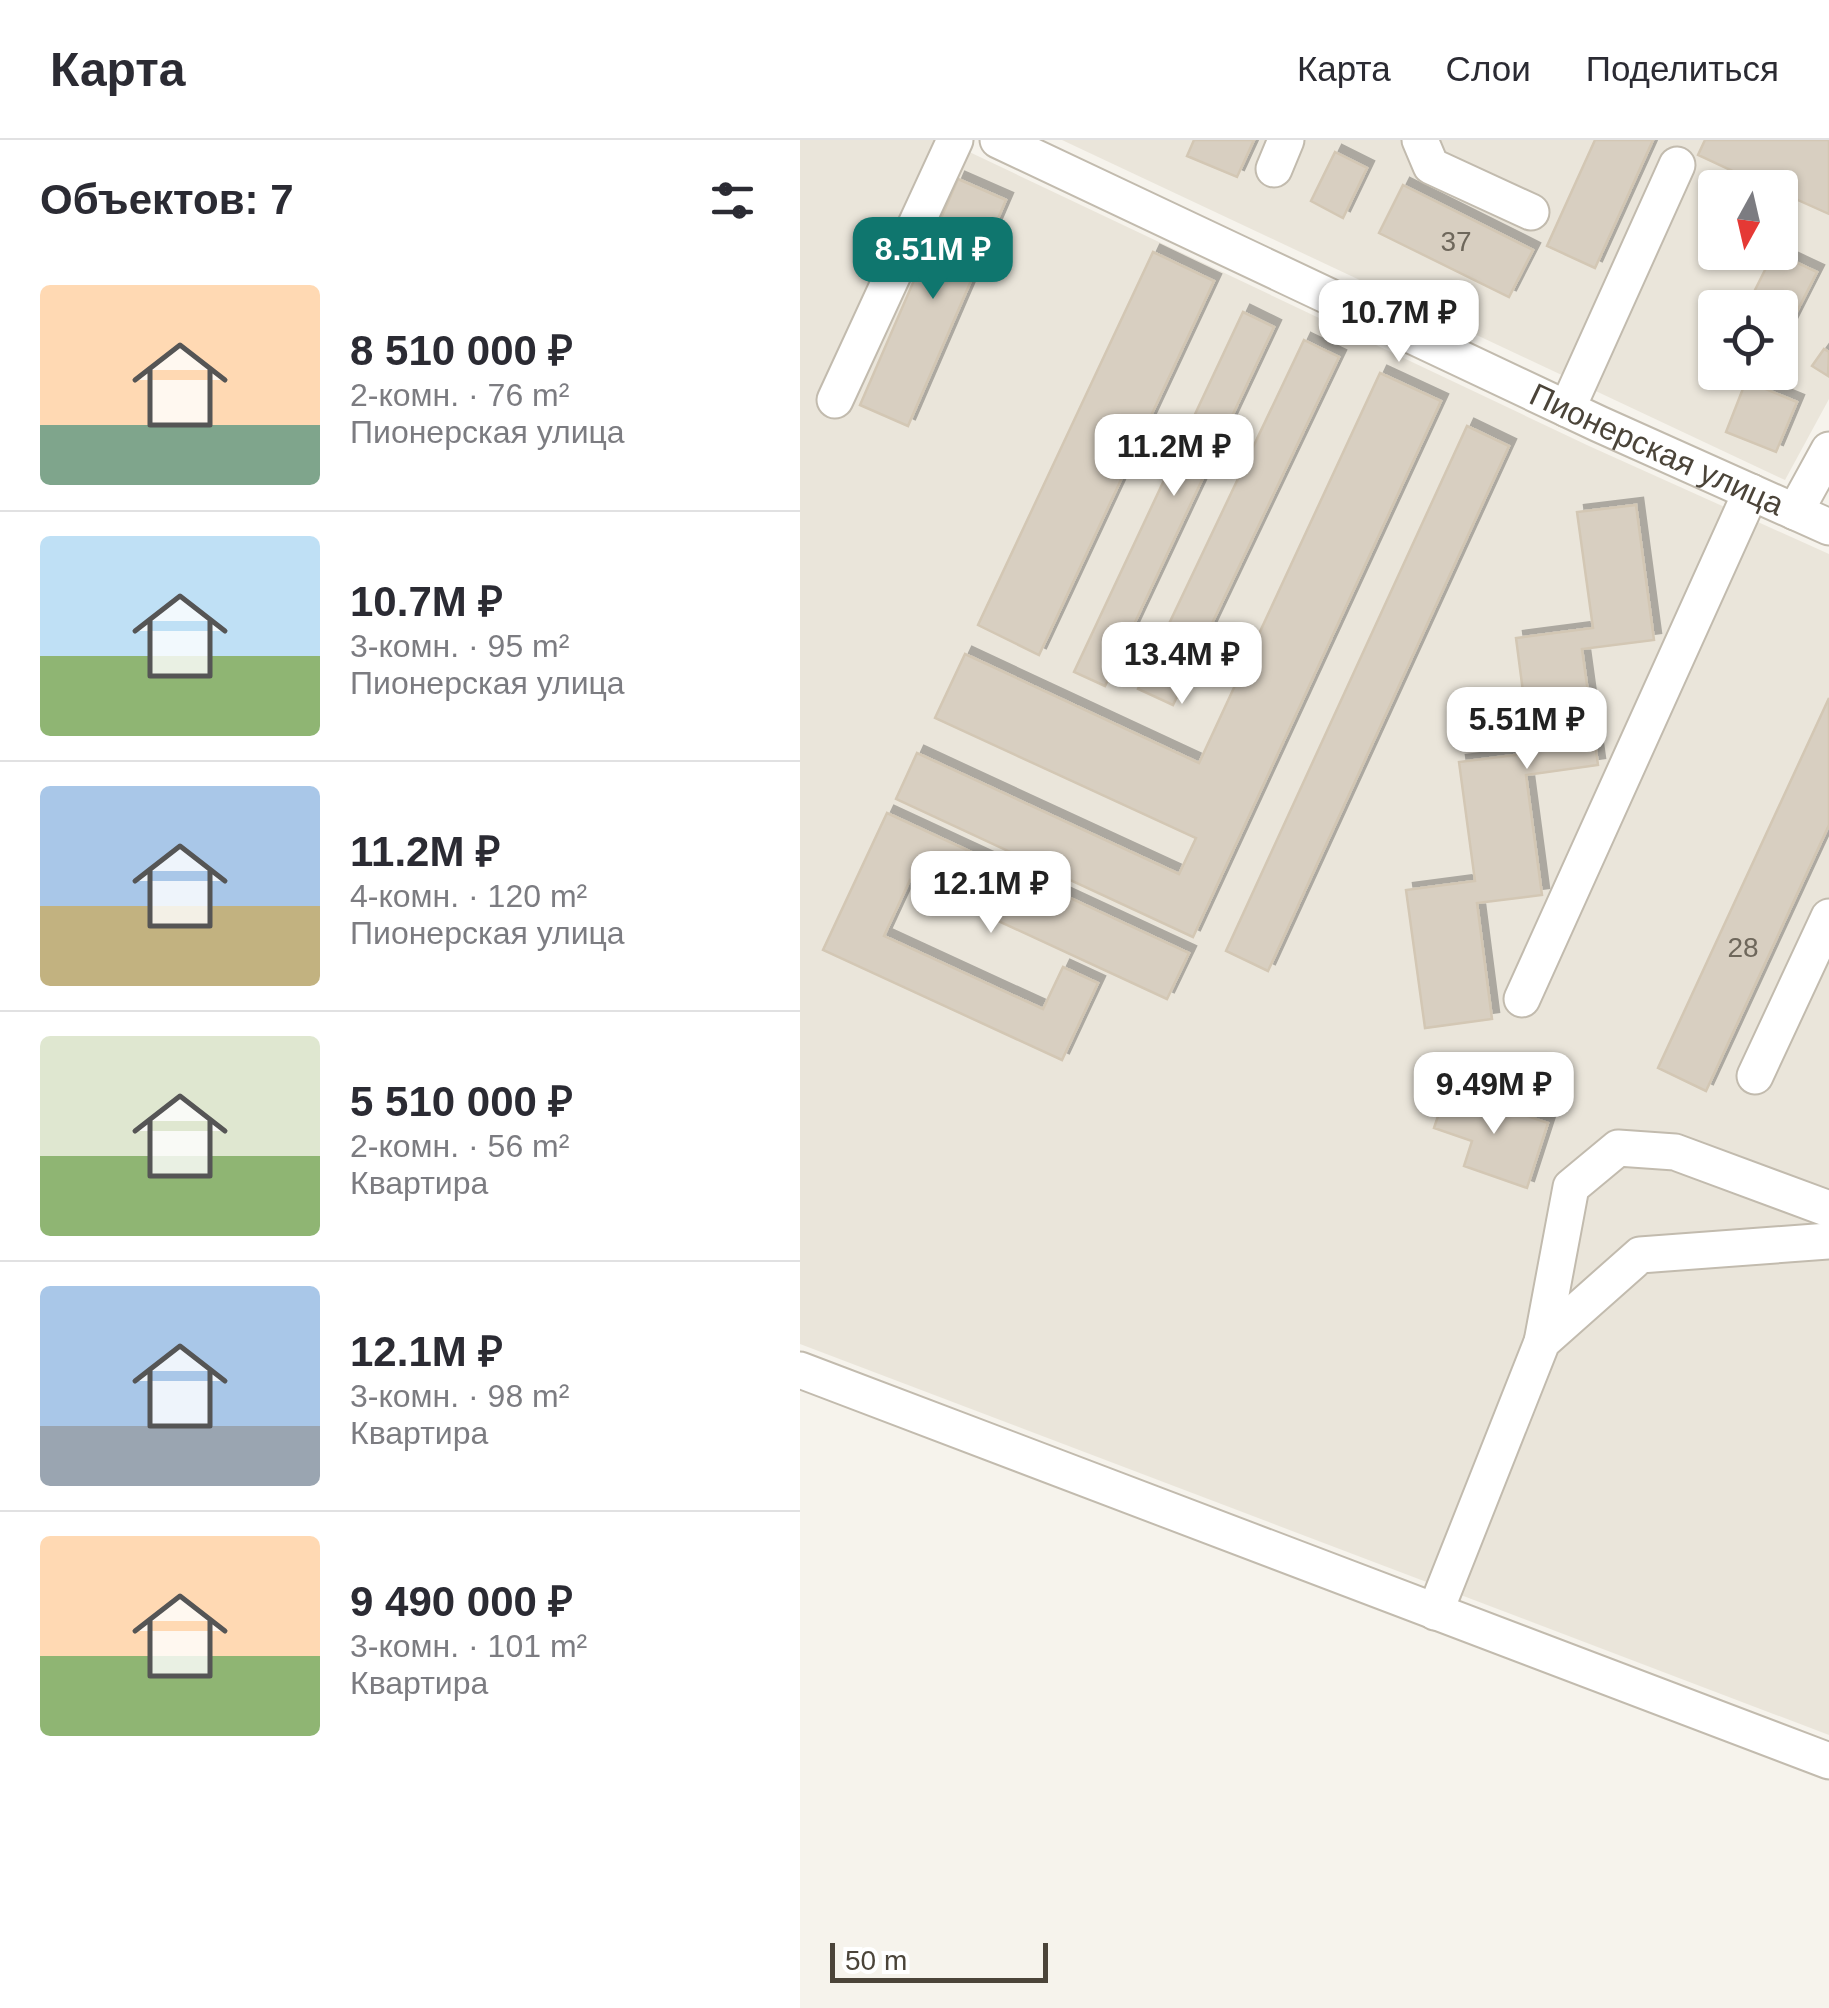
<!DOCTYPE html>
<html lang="ru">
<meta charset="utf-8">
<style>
body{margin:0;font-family:Helvetica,sans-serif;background:#f2f2f3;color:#2b2b33;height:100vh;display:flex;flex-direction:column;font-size:38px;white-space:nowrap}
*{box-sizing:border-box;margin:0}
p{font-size:32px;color:#7c7c81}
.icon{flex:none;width:55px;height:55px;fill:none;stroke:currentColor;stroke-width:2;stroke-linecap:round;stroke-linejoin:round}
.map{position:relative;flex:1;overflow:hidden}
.details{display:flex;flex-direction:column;background:#fff;width:800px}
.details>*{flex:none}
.needle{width:65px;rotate:188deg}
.buttons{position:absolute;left:898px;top:30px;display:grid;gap:20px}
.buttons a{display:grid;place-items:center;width:100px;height:100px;border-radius:10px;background:#fff;box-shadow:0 2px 8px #0004;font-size:50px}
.scale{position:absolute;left:30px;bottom:25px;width:218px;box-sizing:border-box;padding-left:10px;border:5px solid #4b4439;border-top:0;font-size:28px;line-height:35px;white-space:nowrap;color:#4b4439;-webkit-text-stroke:8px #fff;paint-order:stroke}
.price{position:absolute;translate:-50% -85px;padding:0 22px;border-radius:20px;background:#fff;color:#222;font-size:32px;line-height:65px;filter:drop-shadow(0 2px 5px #0008)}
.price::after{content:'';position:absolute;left:50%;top:60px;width:30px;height:22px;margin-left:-15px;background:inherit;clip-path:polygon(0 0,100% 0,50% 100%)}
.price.current{background:#0f766e;color:#fff}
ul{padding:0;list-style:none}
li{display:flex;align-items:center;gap:30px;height:250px;padding:0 40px}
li+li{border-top:2px solid #e1e1e2}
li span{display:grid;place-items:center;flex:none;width:280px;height:200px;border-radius:10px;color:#555}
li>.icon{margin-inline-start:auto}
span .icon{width:120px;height:120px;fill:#fffc;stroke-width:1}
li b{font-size:42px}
h2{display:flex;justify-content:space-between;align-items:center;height:120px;padding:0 40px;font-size:42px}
header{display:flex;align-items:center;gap:60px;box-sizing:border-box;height:140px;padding:0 50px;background:#fff;border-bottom:2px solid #e1e1e2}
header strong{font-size:48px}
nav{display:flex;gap:55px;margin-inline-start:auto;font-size:35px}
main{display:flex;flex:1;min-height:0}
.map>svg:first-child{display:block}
.residential{fill:#eae5da;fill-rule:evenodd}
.building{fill:#d8cfc1;stroke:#d3c7b4;stroke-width:2.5;filter:url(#shadow)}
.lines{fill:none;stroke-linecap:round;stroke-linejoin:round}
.minor-casing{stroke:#c2bbae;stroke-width:39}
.minor{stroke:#fff;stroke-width:35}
.labels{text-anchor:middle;stroke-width:8;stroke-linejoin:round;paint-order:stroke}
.number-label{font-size:28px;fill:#6e675b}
.street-label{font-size:32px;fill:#4b4439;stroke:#fff}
</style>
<header>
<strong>Карта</strong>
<nav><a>Карта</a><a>Слои</a><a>Поделиться</a></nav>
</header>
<main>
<section class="details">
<h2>Объектов: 7<svg class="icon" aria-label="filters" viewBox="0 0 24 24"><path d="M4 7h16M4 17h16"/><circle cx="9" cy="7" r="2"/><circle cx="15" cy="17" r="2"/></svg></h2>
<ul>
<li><span style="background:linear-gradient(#ffd9b3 70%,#7fa58c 0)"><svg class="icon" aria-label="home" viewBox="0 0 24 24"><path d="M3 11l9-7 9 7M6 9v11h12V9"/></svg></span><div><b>8 510 000 ₽</b><p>2-комн. · 76 m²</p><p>Пионерская улица</p></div></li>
<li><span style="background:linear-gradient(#bfe0f5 60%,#8fb573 0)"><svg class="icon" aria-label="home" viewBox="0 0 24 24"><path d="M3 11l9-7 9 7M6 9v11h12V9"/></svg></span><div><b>10.7M ₽</b><p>3-комн. · 95 m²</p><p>Пионерская улица</p></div></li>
<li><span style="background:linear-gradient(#a9c7e8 60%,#c2b280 0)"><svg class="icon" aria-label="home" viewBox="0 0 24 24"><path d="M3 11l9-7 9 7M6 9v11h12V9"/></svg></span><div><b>11.2M ₽</b><p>4-комн. · 120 m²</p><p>Пионерская улица</p></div></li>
<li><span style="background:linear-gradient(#dfe7d0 60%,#8fb573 0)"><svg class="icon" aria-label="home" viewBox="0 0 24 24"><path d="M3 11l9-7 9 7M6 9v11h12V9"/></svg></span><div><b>5 510 000 ₽</b><p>2-комн. · 56 m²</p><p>Квартира</p></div></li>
<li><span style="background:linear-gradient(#a9c7e8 70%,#9aa5b1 0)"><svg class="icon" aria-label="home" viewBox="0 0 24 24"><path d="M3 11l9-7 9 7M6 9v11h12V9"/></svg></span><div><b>12.1M ₽</b><p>3-комн. · 98 m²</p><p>Квартира</p></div></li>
<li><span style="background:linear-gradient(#ffd9b3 60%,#8fb573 0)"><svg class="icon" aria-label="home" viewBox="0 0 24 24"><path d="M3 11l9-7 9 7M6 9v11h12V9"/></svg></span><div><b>9 490 000 ₽</b><p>3-комн. · 101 m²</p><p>Квартира</p></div></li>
</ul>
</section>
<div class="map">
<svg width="1029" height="1868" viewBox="0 0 1029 1868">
<defs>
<filter id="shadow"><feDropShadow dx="7" dy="-7" stdDeviation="0" flood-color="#0004"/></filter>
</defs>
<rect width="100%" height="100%" fill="#f6f3ec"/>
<path class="residential" d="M 0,0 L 144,0 L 789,306 L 1029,414 L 1029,1595 L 0,1204 Z
M 262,0 L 1029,0 L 1029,259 L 985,340 ZM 915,48 L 980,48 L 980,112 L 915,112 ZM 915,168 L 980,168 L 980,232 L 915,232 Z"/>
<path class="building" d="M 394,0 L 454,0 L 437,37 L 387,16 Z
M 795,0 L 853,0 L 795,128 L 747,106 Z
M 905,0 L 1029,0 L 1029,74 L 980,52 L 980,48 L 969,48 L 898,15 Z
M 535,12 L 567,28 L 543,78 L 511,61 Z
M 158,39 L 206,60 L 108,286 L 60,265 Z
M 603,45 L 733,110 L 709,157 L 579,93 Z
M 353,112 L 414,141 L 239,515 L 178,485 Z
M 974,112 L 1017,132 L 980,205 L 980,168 L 946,168 Z
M 443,172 L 474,187 L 305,546 L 274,532 Z
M 504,200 L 539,217 L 373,565 L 338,549 Z
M 1024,209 L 1029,212 L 1028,236 L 1012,226 Z
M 580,233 L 641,261 L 393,797 L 96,659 L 117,613 L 379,734 L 396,698 L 135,578 L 165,514 L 399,623 Z
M 946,241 L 997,262 L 976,312 L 926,292 Z
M 667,286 L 709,306 L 468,831 L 426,811 Z
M 836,365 L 854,500 L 782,509 L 798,625 L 726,635 L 742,755 L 677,763 L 692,879 L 625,888 L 606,750 L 675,741 L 659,622 L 731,613 L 716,498 L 793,488 L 777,372 Z
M 1029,558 L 1029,685 L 906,951 L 858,928 Z
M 87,673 L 389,813 L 367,859 L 110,740 L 84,796 L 243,869 L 263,827 L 298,843 L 262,920 L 23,810 Z
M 647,949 L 748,983 L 727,1048 L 664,1026 L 672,1001 L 634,988 Z"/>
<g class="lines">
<g class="minor-casing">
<g id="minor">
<path id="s1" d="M 198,0 L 799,284 L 1029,387"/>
<path d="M 620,0 L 631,26 L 731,72"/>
<path d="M 474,29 L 486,0"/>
<path d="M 35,260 L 155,0"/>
<path d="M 767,269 L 877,25"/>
<path d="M 995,372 L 1029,310"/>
<path d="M 722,859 L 951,352"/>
<path d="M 955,936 L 1029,777"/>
<path d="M 742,1202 L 771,1047 L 818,1008 L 875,1012 L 1029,1069"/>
<path d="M 0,1230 L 1029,1621"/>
<path d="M 635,1472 L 742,1202 L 840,1115 L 1029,1101"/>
</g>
</g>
<use href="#minor" class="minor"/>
</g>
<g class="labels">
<g class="number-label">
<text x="656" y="111">37</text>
<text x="943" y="817">28</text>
</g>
<g class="street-label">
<text dy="11" stroke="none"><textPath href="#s1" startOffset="728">Пионерская улица</textPath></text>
</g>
</g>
</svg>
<div class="buttons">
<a><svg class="needle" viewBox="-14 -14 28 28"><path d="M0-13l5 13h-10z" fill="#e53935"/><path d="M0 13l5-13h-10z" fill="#7c7c81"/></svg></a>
<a><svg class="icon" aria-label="locate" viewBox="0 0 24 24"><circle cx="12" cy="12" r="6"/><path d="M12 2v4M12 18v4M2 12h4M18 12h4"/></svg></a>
</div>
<div class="scale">50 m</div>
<b class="price current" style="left:133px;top:162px">8.51M ₽</b>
<b class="price" style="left:599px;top:225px">10.7M ₽</b>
<b class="price" style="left:374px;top:359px">11.2M ₽</b>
<b class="price" style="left:382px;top:567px">13.4M ₽</b>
<b class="price" style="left:727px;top:632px">5.51M ₽</b>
<b class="price" style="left:191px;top:796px">12.1M ₽</b>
<b class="price" style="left:694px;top:997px">9.49M ₽</b>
</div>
</main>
